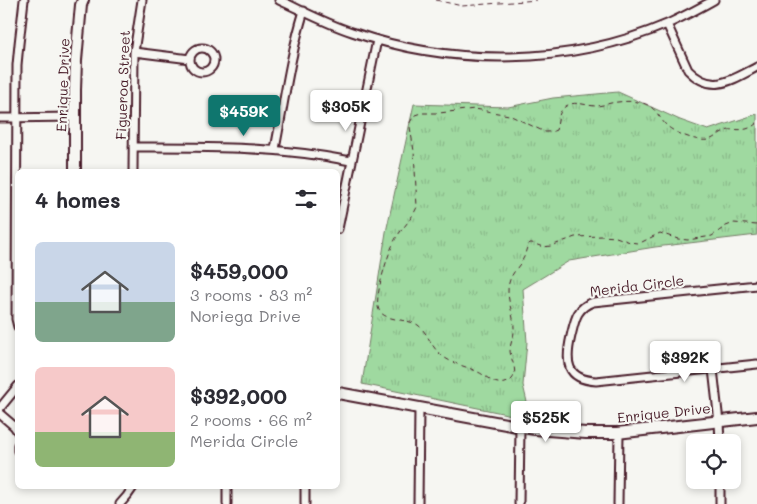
<!DOCTYPE html>
<meta charset="utf-8">
<style>
body{margin:0;font-family:Mali,sans-serif;background:#f2f2f3;color:#2b2b33;height:100vh;display:flex;flex-direction:column;font-size:19px;white-space:nowrap}
*{box-sizing:border-box;margin:0}
p{font-size:16px;color:#7c7c81}
.icon{flex:none;width:28px;height:28px;fill:none;stroke:currentColor;stroke-width:2;stroke-linecap:round;stroke-linejoin:round}
.map{position:relative;flex:1;overflow:hidden}
.details{position:absolute;left:15px;top:169px;width:325px;height:320px;display:flex;flex-direction:column;background:#fff;border-radius:8px;box-shadow:0 2px 8px #0003}
.details>*{flex:none}
.fabs{position:absolute;left:686px;top:434px;display:grid;gap:10px}
.fabs a{display:grid;place-items:center;width:55px;height:55px;border-radius:8px;background:#fff;box-shadow:0 2px 8px #0003;font-size:25px}
.price{position:absolute;translate:-50% -42px;padding:0 11px;border-radius:5px;background:#fff;color:#222;font-size:16px;line-height:32px;filter:drop-shadow(0 1px 2px #0008)}
.price::after{content:'';position:absolute;left:50%;top:30px;width:15px;height:11px;margin-left:-8px;background:inherit;clip-path:polygon(0 0,100% 0,50% 100%)}
.price.on{background:#0f766e;color:#fff}
ul{padding:0;list-style:none}
li{display:flex;align-items:center;gap:15px;height:125px;padding:0 20px}
li span{display:grid;place-items:center;flex:none;width:140px;height:100px;border-radius:8px;color:#555}
li>.icon{margin-inline-start:auto}
span .icon{width:60px;height:60px;fill:#fffc;stroke-width:1}
li b{font-size:21px}
h2{display:flex;justify-content:space-between;align-items:center;height:60px;padding:0 20px;font-size:21px}
.map>svg:first-child{display:block}
.grass{fill:url(#grass-tufts);stroke:#747c66}
.lines{fill:none;stroke-linecap:round;stroke-linejoin:round}
.street-casing{stroke:#4a1f2b;stroke-width:11}
.secondary-casing{stroke:#4a1f2b;stroke-width:14}
.path{stroke:#4a1f2b;stroke-width:1;stroke-dasharray:5 4;stroke-linecap:butt}
.street{stroke:#f6f6f2;stroke-width:7}
.secondary{stroke:#f6f6f2;stroke-width:10}
.labels{text-anchor:middle;stroke-width:4.5;stroke-linejoin:round;paint-order:stroke}
.street-label{font-size:14px;fill:#4a1f2b;stroke:#f6f6f2}
</style>
<div class="map">
<svg width="757" height="504" viewBox="0 0 757 504">
<defs>
<pattern id="grass-tufts" width="24" height="20" patternUnits="userSpaceOnUse" patternTransform="scale(1.25)"><rect width="24" height="20" fill="#9fd9a0"/><path d="M3 7l-1-3M5 7V3M7 7l1-3M15 17l-1-3M17 17v-4M19 17l1-3" fill="none" stroke="#8aba8a"/></pattern>
</defs>
<rect width="100%" height="100%" fill="#f6f6f2"/>
<filter id="ink" filterUnits="userSpaceOnUse"><feTurbulence type="fractalNoise" baseFrequency=".02" numOctaves="2"/><feDisplacementMap in="SourceGraphic" scale="10" xChannelSelector="R" yChannelSelector="G"/><feConvolveMatrix kernelMatrix="1 2 1 2 8 2 1 2 1" color-interpolation-filters="sRGB"/></filter>
<g filter="url(#ink)">
<path class="grass" d="M 618,92 L 680,120 L 708,130 L 757,114 L 757,235 L 655,247 L 569,261 L 523,289 L 527,342 L 523,385 L 531,419 L 362,384 L 386,232 L 414,104 L 508,107 L 553,98 Z"/>
<g class="lines">
<g class="street-casing">
<path id="street" d="M 279,0 C 303,11 327,24 352,32 C 453,67 569,66 667,24 C 683,17 699,8 714,0
M 667,24 L 688,70 C 712,95 732,80 757,67
M190 60a12 12 0 1 1 24 0a12 12 0 1 1-24 0Z
M 134,52 L 190,59
M 0,118 L 74,117
M 133,147 C 207,147 278,146 351,161
M 275,149 C 284,103 290,56 304,11
M 133,171 L 134,52 L 142,0
M 338,229 L 377,40
M 757,285 L 593,302 C 576,308 575,320 571,336 C 565,362 566,379 596,381 L 757,364
M 18,327 L 16,319 L 17,65 L 19,44 L 24,0
M 713,369 L 719,422 L 720,442
M 0,408 L 18,386
M 0,414 L 14,426 L 18,432
M 18,445 L 18,451
M 305,486 L 305,504
M 120,504 L 127,496 L 134,486
M 227,504 L 227,486
M 418,504 L 419,408
M 519,504 L 520,427
M 618,504 L 619,433
M 720,504 L 720,480"/>
</g>
<g class="secondary-casing">
<path id="secondary" d="M 75,171 L 75,90 L 76,60 L 81,5 L 83,0
M 338,393 L 517,426 L 535,429 L 586,433 L 617,433 L 757,417"/>
</g>
<path class="path" d="M 436,0 L 462,6 L 537,0
M 757,123 C 744,134 739,127 725,131 C 719,133 714,139 708,140 C 697,142 674,133 666,125 C 660,119 657,110 648,105 C 639,100 621,101 611,103 C 606,104 601,106 596,106 C 586,106 576,100 566,106 C 557,112 559,121 556,130 C 552,132 549,132 545,132 L 509,115 L 475,109 L 439,113 L 421,113 L 415,115 L 410,122 L 410,127 L 414,151 L 417,207 C 412,219 403,227 396,238 C 389,250 375,294 378,307 C 381,322 407,318 418,325 C 427,332 430,344 438,352 C 449,364 464,365 478,372 C 485,375 491,382 498,383 C 502,384 509,383 512,379 C 519,371 510,359 510,350 C 510,342 515,336 514,328 C 514,313 505,297 509,283 C 511,273 520,266 524,257 C 526,252 526,247 530,243 L 532,243 L 543,247 L 551,246 L 575,237 L 602,236 L 616,237 L 630,242 L 637,243 L 642,242 L 660,233 L 678,239 L 688,240 L 712,236 L 726,226 L 734,223 L 757,225"/>
<use href="#street" class="street"/>
<use href="#secondary" class="secondary"/>
</g>
</g>
<g class="labels">
<g class="street-label">
<text transform="translate(63 85) rotate(-88)" y="5">Enrique Drive</text>
<text transform="translate(123 85) rotate(-88)" y="5">Figueroa Street</text>
<text transform="translate(637 286) rotate(-7)" y="5">Merida Circle</text>
<text transform="translate(664 413) rotate(-6)" y="5">Enrique Drive</text>
</g>
</g>
</svg>
<div class="fabs">
<a><svg class="icon" aria-label="locate" viewBox="0 0 24 24"><circle cx="12" cy="12" r="6"/><path d="M12 2v4M12 18v4M2 12h4M18 12h4"/></svg></a>
</div>
<b class="price" style="left:346px;top:132px">$305K</b>
<b class="price on" style="left:244px;top:137px">$459K</b>
<b class="price" style="left:685px;top:383px">$392K</b>
<b class="price" style="left:546px;top:443px">$525K</b>
<section class="details">
<h2>4 homes<svg class="icon" aria-label="filters" viewBox="0 0 24 24"><path d="M4 7h16M4 17h16"/><circle cx="9" cy="7" r="2"/><circle cx="15" cy="17" r="2"/></svg></h2>
<ul>
<li><span style="background:linear-gradient(#c9d6e8 60%,#7fa58c 0)"><svg class="icon" aria-label="home" viewBox="0 0 24 24"><path d="M3 11l9-7 9 7M6 9v11h12V9"/></svg></span><div><b>$459,000</b><p>3 rooms · 83 m²</p><p>Noriega Drive</p></div></li>
<li><span style="background:linear-gradient(#f6c9c9 65%,#8fb573 0)"><svg class="icon" aria-label="home" viewBox="0 0 24 24"><path d="M3 11l9-7 9 7M6 9v11h12V9"/></svg></span><div><b>$392,000</b><p>2 rooms · 66 m²</p><p>Merida Circle</p></div></li>
</ul>
</section>
</div>
